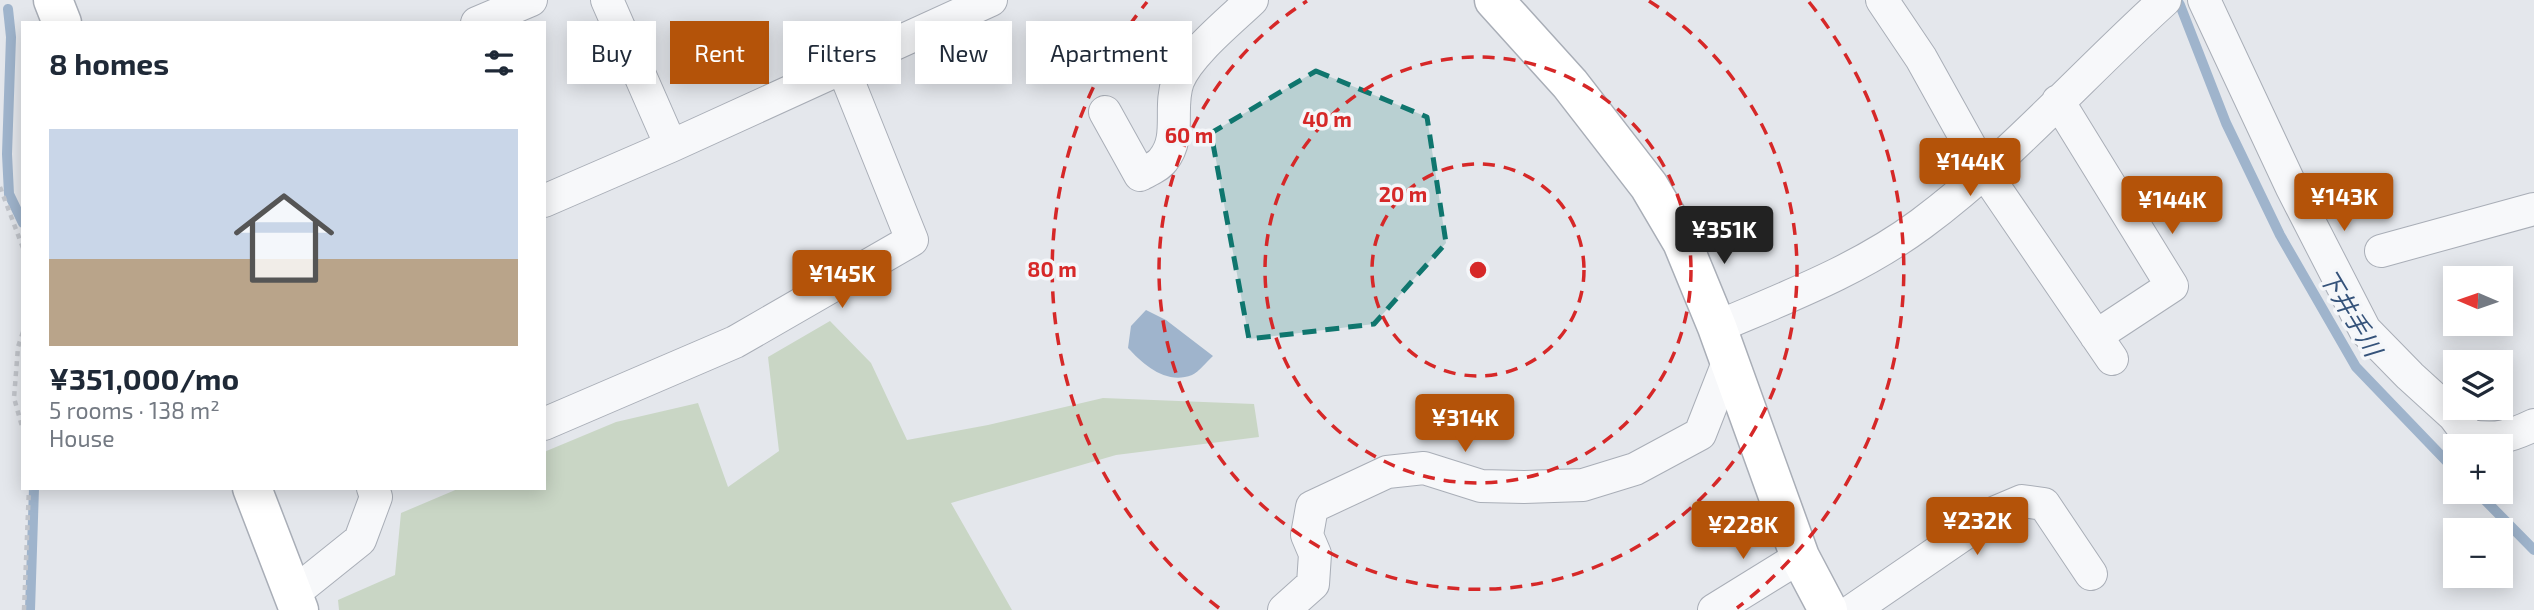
<!DOCTYPE html>
<meta charset="utf-8">
<style>
body{margin:0;font-family:"Exo 2","Noto Sans JP",sans-serif;background:#f6f6f7;color:#1f2937;height:100vh;display:flex;flex-direction:column;font-size:26px;white-space:nowrap}
*{box-sizing:border-box;margin:0}
p{font-size:23px;color:#747a83}
.icon{flex:none;width:38px;height:38px;fill:none;stroke:currentColor;stroke-width:2;stroke-linecap:round;stroke-linejoin:round}
.map{position:relative;flex:1;overflow:hidden}
.drawer{position:absolute;left:21px;top:21px;width:525px;height:469px;display:flex;flex-direction:column;background:#fff;border-radius:0px;box-shadow:0 4px 18px #0003}
.drawer>*{flex:none}
.banner{position:absolute;left:567px;top:21px;width:665px;height:63px;display:flex;gap:14px}
.needle{width:46px;rotate:272deg}
.controls{position:absolute;left:2443px;top:266px;display:grid;gap:14px}
.controls a{display:grid;place-items:center;width:70px;height:70px;border-radius:0px;background:#fff;box-shadow:0 4px 18px #0003;font-size:35px}
.price{position:absolute;translate:-50% -60px;padding:0 16px;border-radius:7px;background:#b45309;color:#fff;font-size:23px;line-height:46px;filter:drop-shadow(0 2px 4px #0008)}
.price::after{content:'';position:absolute;left:50%;top:42px;width:21px;height:16px;margin-left:-10px;background:inherit;clip-path:polygon(0 0,100% 0,50% 100%)}
.price.active{background:#222;color:#fff}
ul{padding:0;list-style:none}
li{display:grid;align-content:center;gap:14px;height:371px;padding:0 28px}
li span{display:grid;place-items:center;height:217px;border-radius:0px;color:#555}
li>.icon{margin-inline-start:auto}
span .icon{width:126px;height:126px;fill:#fffc;stroke-width:1}
li b{font-size:30px}
h2{display:flex;justify-content:space-between;align-items:center;height:84px;padding:0 28px;font-size:30px}
.chip{padding:0 24px;border-radius:0px;background:#fff;box-shadow:0 4px 18px #0003;font-size:24px;line-height:63px}
.chip.active{background:#b45309;color:#fff}
.map>svg:first-child{display:block}
.green{fill:#c9d6c5}
.water{fill:#9fb4cc}
.lines{fill:none;stroke-linecap:round;stroke-linejoin:round}
.stream{stroke:#9fb4cc;stroke-width:10}
.street-casing{stroke:#a9aeb7;stroke-width:34}
.secondary-casing{stroke:#a9aeb7;stroke-width:41}
.path{stroke:#c2c5cb;stroke-width:4.5;stroke-dasharray:5 5;stroke-linecap:butt}
.street{stroke:#f7f8fa;stroke-width:32}
.secondary{stroke:#fff;stroke-width:38}
.marked{fill:#0f766e;fill-opacity:0.2;stroke:#0f766e;stroke-width:5;stroke-dasharray:14 9;stroke-linejoin:round}
.ring{fill:none;stroke:#d62828;stroke-width:3.5;stroke-dasharray:12 9}
.labels{text-anchor:middle;stroke-width:7;stroke-linejoin:round;paint-order:stroke}
.water-label{font-size:24px;font-style:italic;fill:#34527a;stroke:#f4f6f9}
.centre{fill:#d62828;stroke:#f4f6f9;stroke-width:3.5}
.ring-label{font-size:21px;text-anchor:middle;font-weight:bold;fill:#d62828;stroke:#f4f6f9;stroke-width:7;stroke-linejoin:round;paint-order:stroke}
</style>
<div class="map">
<svg width="2534" height="610" viewBox="0 0 2534 610">
<rect width="100%" height="100%" fill="#e4e7ec"/>
<path class="green" d="M 830,321 L 871,363 L 907,440 L 988,425 L 1103,398 L 1254,404 L 1259,437 L 1116,455 L 951,503 L 1012,610 L 339,610 L 338,600 L 395,575 L 401,513 L 460,488 L 544,488 L 544,452 L 616,422 L 698,403 L 728,487 L 779,451 L 768,357 Z"/>
<path class="water" d="M 1146,310 L 1166,320 L 1213,356 C 1207,361 1199,372 1192,375 C 1166,385 1144,365 1128,348 L 1131,326 Z"/>
<g class="lines">
<path class="stream" d="M 2177,0 L 2180,5 L 2226,123 L 2280,235 L 2356,367 L 2455,470
M 8,9 L 11,37 L 7,154 L 9,194 L 23,223
M 2477,492 L 2534,550
M 30,610 L 34,488"/>
<g class="street-casing">
<path id="street" d="M 607,0 L 671,146
M 1882,0 L 1921,58 L 1985,173 L 2112,359
M 2204,0 L 2292,188 L 2365,330 L 2410,376 L 2454,416 L 2469,436 C 2497,440 2509,437 2534,425
M 477,23 L 531,0
M 2058,101 L 2172,286 L 2096,336
M 1105,112 L 1140,175 C 1147,171 1158,167 1163,160 C 1182,137 1168,108 1178,81 C 1189,54 1230,21 1252,0
M 544,201 L 671,146 L 991,0
M 2381,251 L 2534,209
M 1717,327 C 1787,297 1859,270 1921,224 C 2010,158 2083,74 2165,0
M 544,424 L 735,342 L 912,240 L 843,68
M 294,593 L 360,540 L 376,497 L 373,488
M 1284,610 L 1313,584 L 1315,554 L 1307,535 L 1312,507 L 1387,472 L 1424,468 L 1481,486 L 1524,487 L 1583,485 L 1635,469 L 1700,434 L 1729,360
M 1714,610 L 1800,557
M 1853,610 L 1996,512 L 2022,501 L 2044,504 L 2091,574"/>
</g>
<g class="secondary-casing">
<path id="secondary" d="M 53,0 L 62,23
M 1494,0 L 1570,84 L 1649,186 L 1682,242 L 1717,327 L 1800,557 L 1828,610
M 252,488 L 299,610"/>
</g>
<path class="path" d="M 0,187 L 23,248
M 23,332 L 18,347 L 14,398 L 23,430
M 24,610 L 29,488"/>
<use href="#street" class="street"/>
<use href="#secondary" class="secondary"/>
</g>
<path class="marked" d="M 1316,71 L 1427,117 L 1446,243 L 1374,324 L 1249,339 L 1211,133 Z"/>
<g class="ring">
<circle cx="1478" cy="270" r="106"/>
<circle cx="1478" cy="270" r="213"/>
<path d="M1649 1A319 319 0 1 1 1307 1"/>
<path d="M1219 608A426 426 0 0 1 1147 2M1809 2A426 426 0 0 1 1737 608"/>
</g>
<g class="labels">
<g class="water-label">
<text transform="translate(2350 313) rotate(59)" y="8">下井手川</text>
</g>
</g>
<circle cx="1478" cy="270" r="10" class="centre"/>
<g class="ring-label">
<text x="1327" y="127">40 m</text>
<text x="1189" y="143">60 m</text>
<text x="1403" y="202">20 m</text>
<text x="1052" y="277">80 m</text>
</g>
</svg>
<div class="controls">
<a><svg class="needle" viewBox="-14 -14 28 28"><path d="M0-13l5 13h-10z" fill="#e53935"/><path d="M0 13l5-13h-10z" fill="#747a83"/></svg></a>
<a><svg class="icon" aria-label="layers" viewBox="0 0 24 24"><path d="M12 4l9 5-9 5-9-5zM3 14l9 5 9-5"/></svg></a>
<a>+</a>
<a>−</a>
</div>
<b class="price" style="left:1970px;top:198px">¥144K</b>
<b class="price" style="left:2344px;top:233px">¥143K</b>
<b class="price" style="left:2172px;top:236px">¥144K</b>
<b class="price active" style="left:1724px;top:266px">¥351K</b>
<b class="price" style="left:842px;top:310px">¥145K</b>
<b class="price" style="left:1465px;top:454px">¥314K</b>
<b class="price" style="left:1977px;top:557px">¥232K</b>
<b class="price" style="left:1743px;top:561px">¥228K</b>
<div class="banner">
<a class="chip">Buy</a>
<a class="chip active">Rent</a>
<a class="chip">Filters</a>
<a class="chip">New</a>
<a class="chip">Apartment</a>
</div>
<section class="drawer">
<h2>8 homes<svg class="icon" aria-label="filters" viewBox="0 0 24 24"><path d="M4 7h16M4 17h16"/><circle cx="9" cy="7" r="2"/><circle cx="15" cy="17" r="2"/></svg></h2>
<ul>
<li><span style="background:linear-gradient(#c9d6e8 60%,#b9a48a 0)"><svg class="icon" aria-label="home" viewBox="0 0 24 24"><path d="M3 11l9-7 9 7M6 9v11h12V9"/></svg></span><div><b>¥351,000/mo</b><p>5 rooms · 138 m²</p><p>House</p></div></li>
</ul>
</section>
</div>
